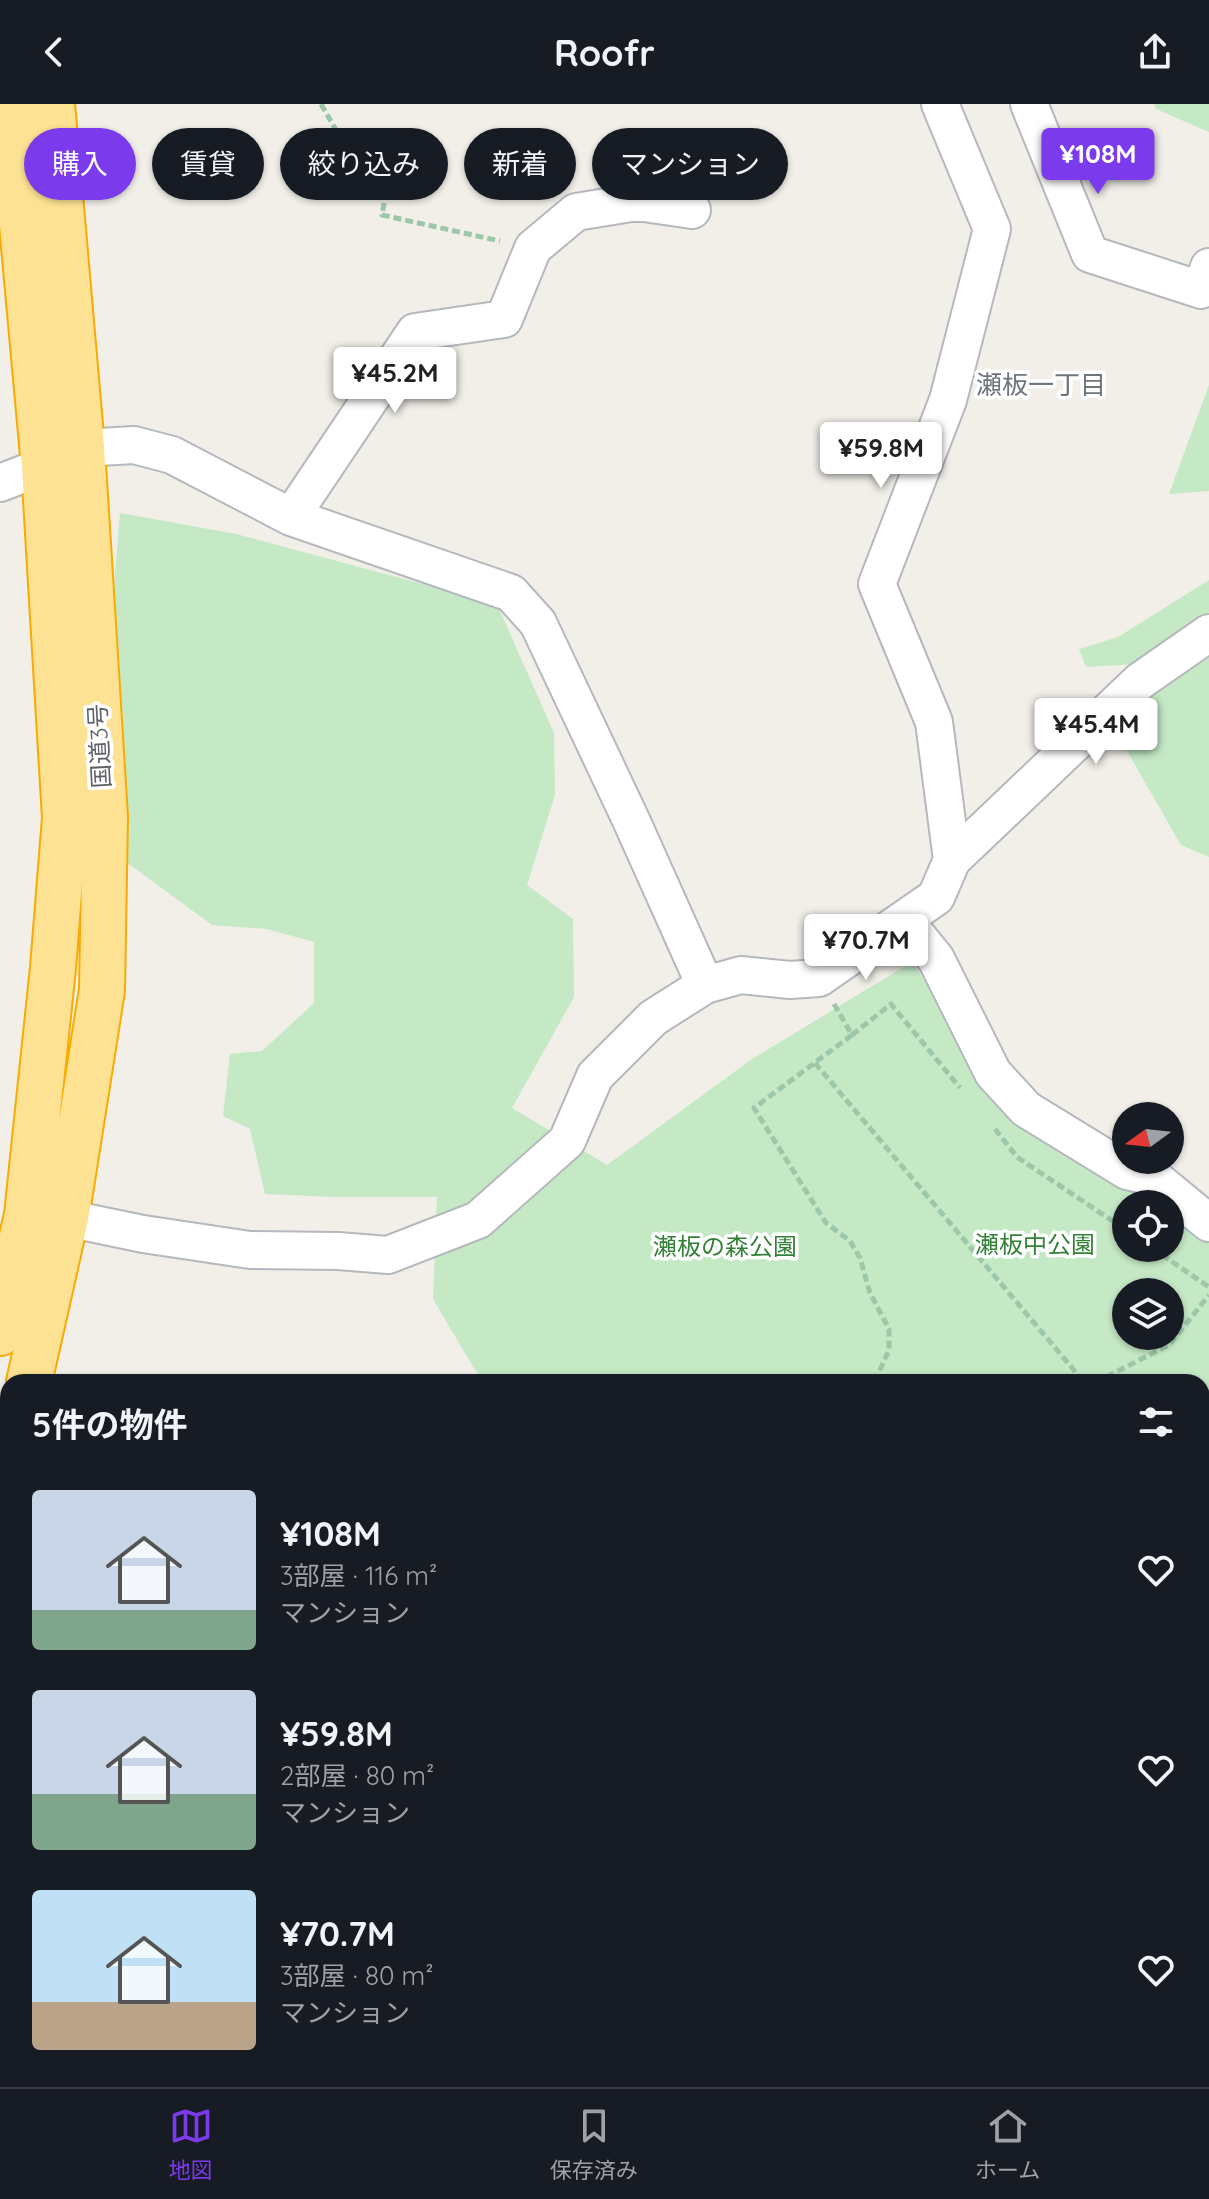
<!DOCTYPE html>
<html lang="ja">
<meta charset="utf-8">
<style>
body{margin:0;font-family:Quicksand,"Noto Sans JP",sans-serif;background:#242831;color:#f1f3f6;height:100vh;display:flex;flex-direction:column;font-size:30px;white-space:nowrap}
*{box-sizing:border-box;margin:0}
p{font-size:26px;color:#9ea1a6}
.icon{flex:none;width:44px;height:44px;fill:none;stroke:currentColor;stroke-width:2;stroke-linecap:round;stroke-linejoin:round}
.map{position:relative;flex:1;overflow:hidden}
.sheet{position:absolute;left:0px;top:1270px;width:1210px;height:714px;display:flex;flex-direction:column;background:#171b24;border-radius:24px 24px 0 0;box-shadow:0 2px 6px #0004}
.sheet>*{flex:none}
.hud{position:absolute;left:24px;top:24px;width:800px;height:72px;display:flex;gap:16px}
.needle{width:52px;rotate:255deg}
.controls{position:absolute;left:1112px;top:998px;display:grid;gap:16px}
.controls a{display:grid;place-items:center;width:72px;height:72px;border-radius:50%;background:#171b24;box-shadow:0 2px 6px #0004;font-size:40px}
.price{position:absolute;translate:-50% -68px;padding:0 18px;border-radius:8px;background:#fff;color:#222;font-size:26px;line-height:52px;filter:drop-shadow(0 2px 4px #0008)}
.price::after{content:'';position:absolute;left:50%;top:48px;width:24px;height:18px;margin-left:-12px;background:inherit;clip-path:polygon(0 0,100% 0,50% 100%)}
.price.on{background:#7c3aed;color:#fff}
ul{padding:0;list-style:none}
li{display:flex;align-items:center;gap:24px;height:200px;padding:0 32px}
li span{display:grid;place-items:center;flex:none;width:224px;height:160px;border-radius:8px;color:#555}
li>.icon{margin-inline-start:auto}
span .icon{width:96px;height:96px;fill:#fffc;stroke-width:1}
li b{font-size:34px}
h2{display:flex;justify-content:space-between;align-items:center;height:96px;padding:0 32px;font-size:34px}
.tag{padding:0 28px;border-radius:36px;background:#171b24;box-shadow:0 2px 6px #0004;font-size:28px;line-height:72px}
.tag.on{background:#7c3aed;color:#fff}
header{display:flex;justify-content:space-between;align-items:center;height:104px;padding:0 32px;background:#171b24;font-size:36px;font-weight:800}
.menu{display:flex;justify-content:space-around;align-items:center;height:112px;border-top:2px solid #363941;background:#171b24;font-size:22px;color:#9ea1a6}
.menu a{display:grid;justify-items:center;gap:4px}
.menu .on{color:#7c3aed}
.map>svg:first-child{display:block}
.green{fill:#c5e8c5;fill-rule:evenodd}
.water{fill:#aadaff}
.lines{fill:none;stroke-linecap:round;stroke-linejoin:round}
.minor-casing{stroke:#b5b8bc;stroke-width:40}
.highway-casing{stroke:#f9ab00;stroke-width:48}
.path{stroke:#9cc7a9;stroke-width:5;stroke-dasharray:8 4;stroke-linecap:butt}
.minor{stroke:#fff;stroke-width:36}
.highway{stroke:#fde293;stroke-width:44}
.labels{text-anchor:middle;stroke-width:7;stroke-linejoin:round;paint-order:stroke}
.street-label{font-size:24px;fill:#5f6368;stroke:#fff}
.park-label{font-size:24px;fill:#348238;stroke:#fff}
.neighbourhood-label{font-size:26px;fill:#70757a;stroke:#fff}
</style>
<header><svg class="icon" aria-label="back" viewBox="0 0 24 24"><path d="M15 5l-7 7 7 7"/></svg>Roofr<svg class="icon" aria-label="share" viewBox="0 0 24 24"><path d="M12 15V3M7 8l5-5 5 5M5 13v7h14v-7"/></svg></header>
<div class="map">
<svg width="1209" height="1983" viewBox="0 0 1209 1983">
<rect width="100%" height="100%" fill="#f1efe8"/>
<path class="green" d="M 1154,0 L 1209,0 L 1209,28 L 1156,5 Z
M 1209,281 L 1209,387 L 1169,390 Z
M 120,409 L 236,430 L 497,500 L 554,629 L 555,691 L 527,781 L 573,815 L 574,893 L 512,1004 L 607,1061 L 752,955 L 912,858 L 932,886 L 975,968 L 1015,1021 L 1110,1080 L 1150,1091 L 1163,1100 L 1126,1100 L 1126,1144 L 1170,1144 L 1170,1106 L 1209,1135 L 1209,1520 L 1202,1520 L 1202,1278 L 486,1278 L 475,1266 L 433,1195 L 437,1093 L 333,1093 L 265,1090 L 250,1025 L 223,1012 L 230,950 L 262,947 L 314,899 L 314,838 L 267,825 L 212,821 L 118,752 L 109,543 ZM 1126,1188 L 1170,1188 L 1170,1232 L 1126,1232 Z
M 1209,476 L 1209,508 L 1138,560 L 1086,563 L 1079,545 L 1118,533 Z
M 1209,542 L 1209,753 L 1181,741 L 1115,626 L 1153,583 Z
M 632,1976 L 1127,1976 L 1129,1983 L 632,1983 Z"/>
<path class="water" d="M 1202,1520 L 1209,1520 L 1209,1983 L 1129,1983 L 1127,1976 L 1202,1976 Z"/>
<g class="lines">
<g class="minor-casing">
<path id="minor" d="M 940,0 L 992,125 L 948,296 L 877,480 L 934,618 L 952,756
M 1029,0 L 1090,150 L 1201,186 L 1209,163
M 82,344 L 134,341 L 172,351 L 291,413 L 511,489 L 538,519 L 631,716 L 705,881
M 0,379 L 44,362
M 291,413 L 415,228 L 504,215 L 533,144 L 576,108 L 637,98 L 692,106
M 905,817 L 936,855 L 993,969 L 1026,1005 L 1127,1067 L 1153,1073 L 1209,1119
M 66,1114 L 143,1130 L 250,1146 L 338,1147 L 388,1151 L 478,1116 L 567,1037 L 595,972 L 653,914 L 705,881 L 741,871 L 790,876 L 819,874 L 936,793 L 952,756 L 1140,577 L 1209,529
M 0,1759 L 8,1759
M 213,1976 L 213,1983
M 381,1976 L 381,1983
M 547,1976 L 547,1983"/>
</g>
<g class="highway-casing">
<path id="highway" d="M 0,1229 L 27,1111 L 53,864 L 65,714 L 44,362 L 11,0
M 29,1278 L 66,1114 L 102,886 L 105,713 L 82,344 L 52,0
M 0,1402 L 8,1367"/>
</g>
<path class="path" d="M 321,0 L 344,40 L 390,67 L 382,111 L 500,137
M 834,900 L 852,931 L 754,1004 L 826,1119 L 850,1137 L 860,1154 L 870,1189 L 889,1225 L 889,1246 L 879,1268 L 879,1278
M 852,931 L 891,900 L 960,984
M 815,959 L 1084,1278
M 995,1025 L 1017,1053 L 1126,1126
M 1152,1144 L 1209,1183
M 1096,1278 L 1169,1241 L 1209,1191
M 1016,1983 L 1018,1976"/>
<use href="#minor" class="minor"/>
<use href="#highway" class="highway"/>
</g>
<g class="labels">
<g class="street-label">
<text transform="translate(100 642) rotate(-93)" y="8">国道3号</text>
</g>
<g class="park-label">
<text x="1035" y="1149">瀬板中公園</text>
<text x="725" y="1151">瀬板の森公園</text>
</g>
<g class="neighbourhood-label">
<text x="1041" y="290">瀬板一丁目</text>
</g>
</g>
</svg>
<div class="controls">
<a><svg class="needle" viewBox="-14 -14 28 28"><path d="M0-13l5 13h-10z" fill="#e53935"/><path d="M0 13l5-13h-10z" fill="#9ea1a6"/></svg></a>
<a><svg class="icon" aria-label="locate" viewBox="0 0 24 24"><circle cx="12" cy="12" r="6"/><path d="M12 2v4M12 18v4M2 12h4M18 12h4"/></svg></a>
<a><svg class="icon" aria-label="layers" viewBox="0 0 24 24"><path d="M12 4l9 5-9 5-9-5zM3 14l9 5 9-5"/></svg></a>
</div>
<b class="price on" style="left:1098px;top:92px">¥108M</b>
<b class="price" style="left:395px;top:311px">¥45.2M</b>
<b class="price" style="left:881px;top:386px">¥59.8M</b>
<b class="price" style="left:1096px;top:662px">¥45.4M</b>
<b class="price" style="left:866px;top:878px">¥70.7M</b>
<div class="hud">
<a class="tag on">購入</a>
<a class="tag">賃貸</a>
<a class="tag">絞り込み</a>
<a class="tag">新着</a>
<a class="tag">マンション</a>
</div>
<section class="sheet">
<h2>5件の物件<svg class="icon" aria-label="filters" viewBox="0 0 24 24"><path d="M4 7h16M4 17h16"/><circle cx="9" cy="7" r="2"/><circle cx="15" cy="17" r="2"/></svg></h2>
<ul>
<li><span style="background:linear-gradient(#c9d6e8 75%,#7fa58c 0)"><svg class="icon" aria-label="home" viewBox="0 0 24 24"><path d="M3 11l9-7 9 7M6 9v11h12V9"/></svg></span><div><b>¥108M</b><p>3部屋 · 116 m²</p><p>マンション</p></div><svg class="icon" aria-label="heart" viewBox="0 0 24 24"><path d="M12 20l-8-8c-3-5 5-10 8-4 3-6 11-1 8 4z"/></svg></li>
<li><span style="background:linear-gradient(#c9d6e8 65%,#7fa58c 0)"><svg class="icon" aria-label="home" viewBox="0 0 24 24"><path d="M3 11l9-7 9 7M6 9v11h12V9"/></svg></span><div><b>¥59.8M</b><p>2部屋 · 80 m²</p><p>マンション</p></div><svg class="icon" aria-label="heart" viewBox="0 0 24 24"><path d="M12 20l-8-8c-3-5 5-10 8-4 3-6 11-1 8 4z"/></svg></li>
<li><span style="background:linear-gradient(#bfe0f5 70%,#b9a48a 0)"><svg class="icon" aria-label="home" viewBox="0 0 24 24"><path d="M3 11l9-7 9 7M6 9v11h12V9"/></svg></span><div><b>¥70.7M</b><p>3部屋 · 80 m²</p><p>マンション</p></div><svg class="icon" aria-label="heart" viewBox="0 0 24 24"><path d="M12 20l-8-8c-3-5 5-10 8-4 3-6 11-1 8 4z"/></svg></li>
</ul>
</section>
</div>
<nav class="menu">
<a class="on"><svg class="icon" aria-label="map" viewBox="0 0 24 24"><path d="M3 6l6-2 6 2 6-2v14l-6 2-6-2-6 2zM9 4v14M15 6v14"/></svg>地図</a>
<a><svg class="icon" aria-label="saved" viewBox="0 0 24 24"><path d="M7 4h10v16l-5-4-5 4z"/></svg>保存済み</a>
<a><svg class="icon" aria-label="home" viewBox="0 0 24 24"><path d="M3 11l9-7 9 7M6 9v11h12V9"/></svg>ホーム</a>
</nav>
